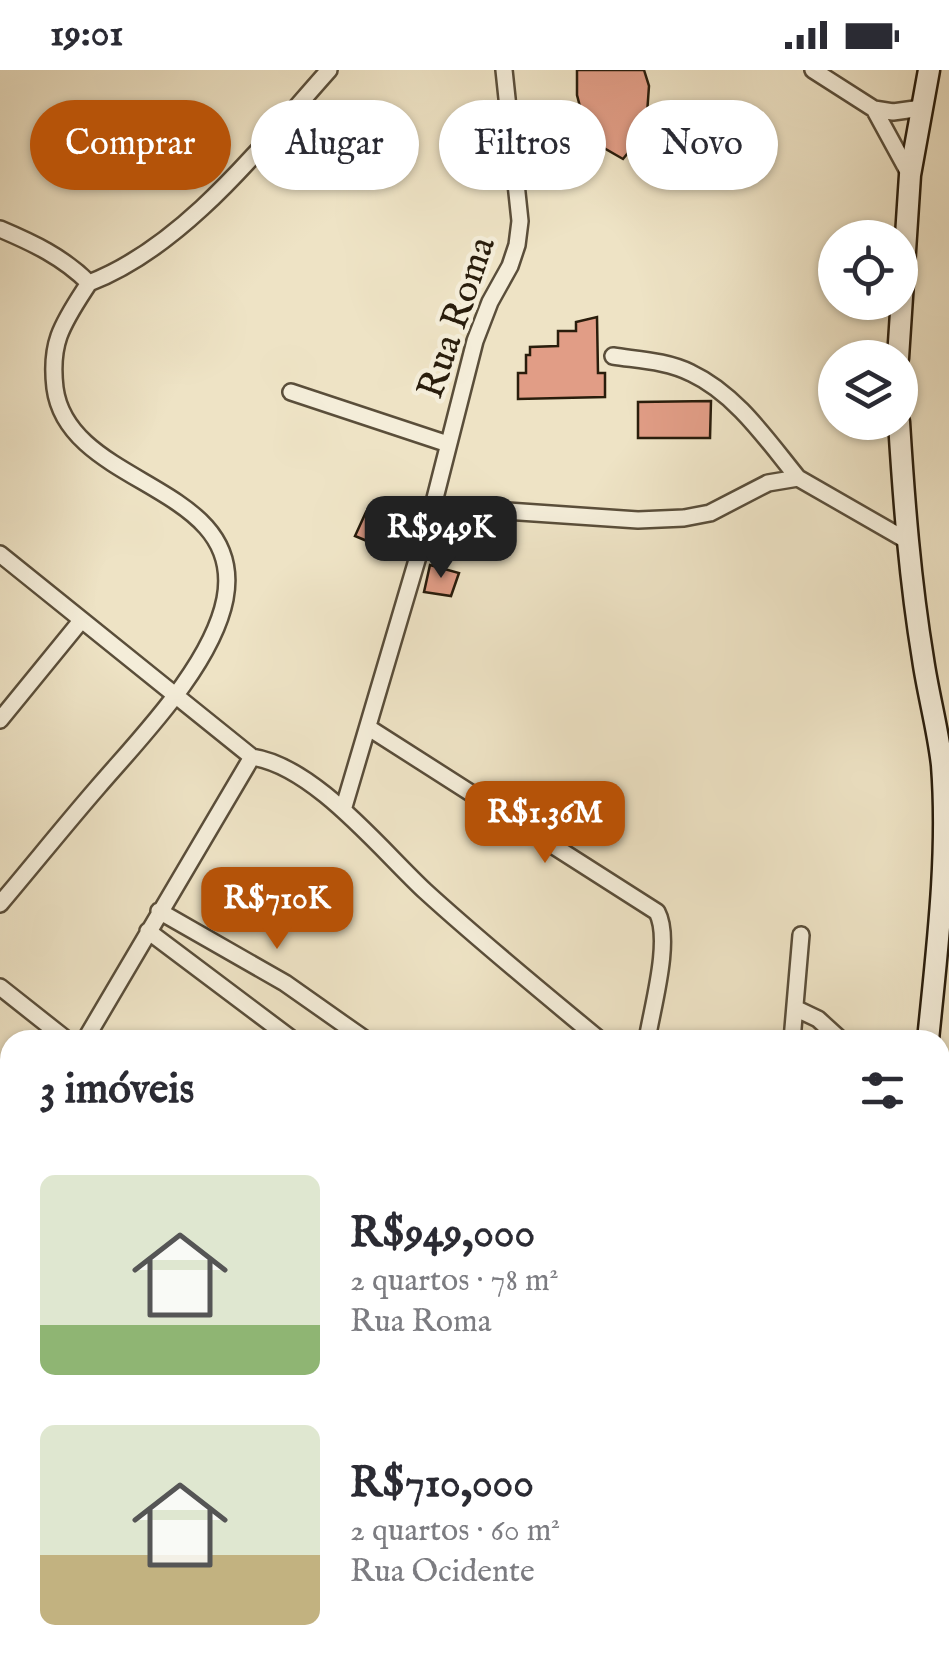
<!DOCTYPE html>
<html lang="pt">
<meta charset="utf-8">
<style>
body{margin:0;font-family:"IM FELL English",serif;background:#f7f7f7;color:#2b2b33;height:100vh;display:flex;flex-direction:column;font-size:38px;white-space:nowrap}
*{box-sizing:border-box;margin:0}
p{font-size:32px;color:#7c7c81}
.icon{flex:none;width:55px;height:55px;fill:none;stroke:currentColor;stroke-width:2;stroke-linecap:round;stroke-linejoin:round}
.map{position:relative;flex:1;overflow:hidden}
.sheet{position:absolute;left:0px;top:960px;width:950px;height:642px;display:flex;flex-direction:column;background:#fff;border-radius:30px 30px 0 0;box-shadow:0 2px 8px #0004}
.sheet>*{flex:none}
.hud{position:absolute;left:30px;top:30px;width:890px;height:90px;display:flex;gap:20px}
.fabs{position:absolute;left:818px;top:150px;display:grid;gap:20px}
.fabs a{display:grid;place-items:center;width:100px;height:100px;border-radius:50%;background:#fff;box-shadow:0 2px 8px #0004;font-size:50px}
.price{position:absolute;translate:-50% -85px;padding:0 22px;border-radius:20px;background:#b45309;color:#fff;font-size:32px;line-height:65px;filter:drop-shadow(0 2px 5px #0008)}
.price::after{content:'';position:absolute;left:50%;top:60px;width:30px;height:22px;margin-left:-15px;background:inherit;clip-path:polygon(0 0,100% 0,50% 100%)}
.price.selected{background:#222;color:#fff}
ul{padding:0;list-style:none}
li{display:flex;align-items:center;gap:30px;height:250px;padding:0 40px}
li span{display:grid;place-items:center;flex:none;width:280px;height:200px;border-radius:15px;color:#555}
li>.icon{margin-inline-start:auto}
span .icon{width:120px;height:120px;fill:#fffc;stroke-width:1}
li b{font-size:42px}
h2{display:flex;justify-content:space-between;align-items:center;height:120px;padding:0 40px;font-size:42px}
.pill{padding:0 35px;border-radius:45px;background:#fff;box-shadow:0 2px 8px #0004;font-size:35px;line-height:90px}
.pill.selected{background:#b45309;color:#fff}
.status{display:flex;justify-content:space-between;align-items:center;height:70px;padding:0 50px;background:#fff;direction:ltr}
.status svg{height:28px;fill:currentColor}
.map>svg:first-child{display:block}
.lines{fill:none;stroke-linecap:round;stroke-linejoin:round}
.stream{stroke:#6f7c77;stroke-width:4}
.building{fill:#e19d86;stroke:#291d0c;stroke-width:2.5}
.street-casing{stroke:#5a4e3a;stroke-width:20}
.secondary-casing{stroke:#291d0c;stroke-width:25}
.highway-casing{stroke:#291d0c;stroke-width:32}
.street{stroke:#f4edd9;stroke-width:15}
.secondary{stroke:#f4edd9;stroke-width:20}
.highway{stroke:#eee3c5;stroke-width:28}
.labels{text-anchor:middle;stroke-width:9;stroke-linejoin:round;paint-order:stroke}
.street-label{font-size:38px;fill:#291d0c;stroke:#f4edd9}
</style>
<div class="status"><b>19:01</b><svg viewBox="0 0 49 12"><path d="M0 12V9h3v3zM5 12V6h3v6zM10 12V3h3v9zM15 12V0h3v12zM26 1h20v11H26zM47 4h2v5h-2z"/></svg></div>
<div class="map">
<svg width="949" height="1601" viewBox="0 0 949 1601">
<rect width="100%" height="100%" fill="#eee3c5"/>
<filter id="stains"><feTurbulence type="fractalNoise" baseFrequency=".002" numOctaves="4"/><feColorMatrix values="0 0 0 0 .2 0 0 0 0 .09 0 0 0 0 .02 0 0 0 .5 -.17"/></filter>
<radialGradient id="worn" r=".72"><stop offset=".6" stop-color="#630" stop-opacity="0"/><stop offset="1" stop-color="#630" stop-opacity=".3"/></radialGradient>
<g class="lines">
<path class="stream" d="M 940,1378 L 949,1372"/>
</g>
<path class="building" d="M 577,0 L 644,0 L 649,16 L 647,44 L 636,73 L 623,89 L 604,78 L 583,48 L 577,25 Z
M 597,247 L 598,303 L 605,303 L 605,327 L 518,329 L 518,303 L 526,303 L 526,285 L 530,285 L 530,277 L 558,276 L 558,261 L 576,261 L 576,252 Z
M 711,331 L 710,368 L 638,368 L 638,332 Z
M 366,442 L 404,462 L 396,483 L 355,466 Z
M 430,495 L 459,503 L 451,526 L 424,522 Z"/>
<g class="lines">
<g class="street-casing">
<path id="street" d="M 813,0 L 874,39 L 910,105
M 874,39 L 893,42 L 922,38
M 0,159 C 33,173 63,187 89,213
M 613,286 C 639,290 667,291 691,303 C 736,324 767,370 798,408
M 291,322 L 448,374
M 433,436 L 638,450 L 684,448 L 710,443 L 768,413 L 798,408 L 906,470
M 0,484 L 252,687 C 314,696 380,779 425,821 C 482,873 541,921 600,970
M 0,650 L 80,552
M 369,658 L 657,842 C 672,870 652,938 647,970
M 343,740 L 433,436 L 475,271 L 490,232 L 510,196 L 517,175 L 520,151 L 504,0
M 0,834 C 33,795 65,755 98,717 C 141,667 212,595 225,529 C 247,413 68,418 55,318 C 53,301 53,283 59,266 C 66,247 78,230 89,213 C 185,176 261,76 329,0
M 159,841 L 285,913 L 366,970
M 148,861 L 293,970
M 0,917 L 67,970
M 797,939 L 818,949 L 841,970
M 85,970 L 252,687
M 792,970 L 801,865
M 0,1189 L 10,1196
M 0,1342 L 10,1350
M 0,1497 L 10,1505
M 142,1592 L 169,1601
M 647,1601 L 666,1592"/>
</g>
<g class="secondary-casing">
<path id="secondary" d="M 898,288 L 910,105 L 929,0
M 899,352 C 904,432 910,510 923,589 C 928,624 938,659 942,695 C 949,785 937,880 928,970
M 940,1431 L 949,1431
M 940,1491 L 949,1490
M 881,1601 L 883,1592"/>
</g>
<g class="highway-casing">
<path id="highway" d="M 949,1112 L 949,1226"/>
</g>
<use href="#street" class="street"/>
<use href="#secondary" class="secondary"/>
<use href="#highway" class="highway"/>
</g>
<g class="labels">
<g class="street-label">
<text transform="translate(455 247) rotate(-71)" y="13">Rua Roma</text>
</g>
</g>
<rect width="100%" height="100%" filter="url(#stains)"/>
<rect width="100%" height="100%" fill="url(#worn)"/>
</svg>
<div class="fabs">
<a><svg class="icon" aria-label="locate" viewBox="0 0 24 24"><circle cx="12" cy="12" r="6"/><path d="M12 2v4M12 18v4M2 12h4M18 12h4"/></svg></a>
<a><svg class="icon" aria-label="layers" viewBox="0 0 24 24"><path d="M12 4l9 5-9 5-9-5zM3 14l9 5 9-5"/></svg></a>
</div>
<b class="price selected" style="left:441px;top:511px">R$949K</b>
<b class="price" style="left:545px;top:796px">R$1.36M</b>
<b class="price" style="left:277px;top:882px">R$710K</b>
<div class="hud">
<a class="pill selected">Comprar</a>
<a class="pill">Alugar</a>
<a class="pill">Filtros</a>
<a class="pill">Novo</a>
</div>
<section class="sheet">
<h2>3 imóveis<svg class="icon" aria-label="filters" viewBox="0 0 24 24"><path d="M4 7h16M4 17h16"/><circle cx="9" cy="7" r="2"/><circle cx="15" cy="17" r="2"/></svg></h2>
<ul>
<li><span style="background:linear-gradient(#dfe7d0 75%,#8fb573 0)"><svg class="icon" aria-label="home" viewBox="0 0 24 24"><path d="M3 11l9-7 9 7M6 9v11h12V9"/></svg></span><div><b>R$949,000</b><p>2 quartos · 78 m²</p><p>Rua Roma</p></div></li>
<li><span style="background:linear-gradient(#dfe7d0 65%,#c2b280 0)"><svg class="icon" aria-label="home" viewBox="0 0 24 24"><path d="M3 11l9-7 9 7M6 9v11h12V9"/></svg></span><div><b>R$710,000</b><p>2 quartos · 60 m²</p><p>Rua Ocidente</p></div></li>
</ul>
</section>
</div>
